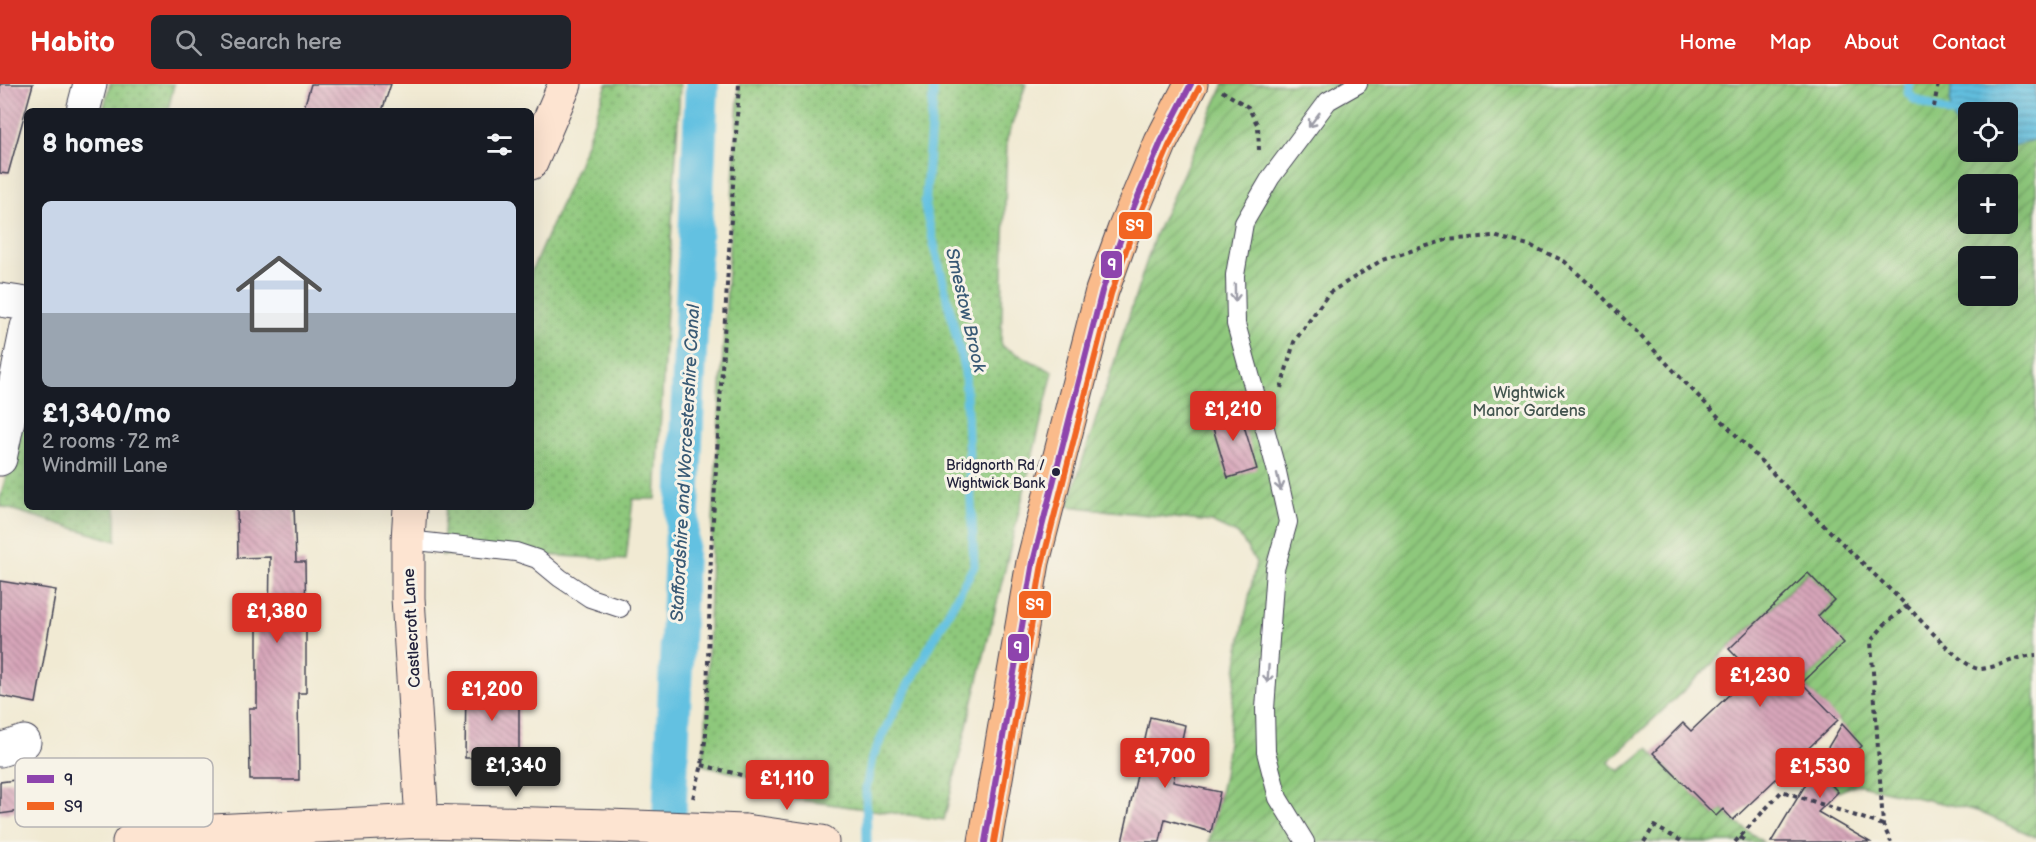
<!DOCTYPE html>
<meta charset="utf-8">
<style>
body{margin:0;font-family:"Balsamiq Sans",sans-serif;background:#20242c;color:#f1f3f6;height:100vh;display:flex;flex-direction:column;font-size:22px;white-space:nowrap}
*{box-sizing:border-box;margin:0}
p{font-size:20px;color:#9ea1a6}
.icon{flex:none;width:33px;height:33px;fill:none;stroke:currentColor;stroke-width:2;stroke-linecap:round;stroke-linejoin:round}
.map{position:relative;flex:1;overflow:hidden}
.panel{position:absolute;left:24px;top:24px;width:510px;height:402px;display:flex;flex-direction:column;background:#171b24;border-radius:9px;box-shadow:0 6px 24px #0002}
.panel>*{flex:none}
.buttons{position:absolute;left:1958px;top:18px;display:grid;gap:12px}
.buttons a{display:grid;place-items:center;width:60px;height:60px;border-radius:9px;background:#171b24;box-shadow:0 6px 24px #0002;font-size:30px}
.price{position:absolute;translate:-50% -51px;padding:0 14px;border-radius:6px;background:#d93025;color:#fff;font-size:20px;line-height:39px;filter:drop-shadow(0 2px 3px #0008)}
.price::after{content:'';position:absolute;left:50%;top:36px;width:18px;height:14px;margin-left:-9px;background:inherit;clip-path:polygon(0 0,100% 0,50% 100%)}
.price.selected{background:#222;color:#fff}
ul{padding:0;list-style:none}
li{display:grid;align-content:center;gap:12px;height:318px;padding:0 18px}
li+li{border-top:2px solid #363941}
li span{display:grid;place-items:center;height:186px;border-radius:9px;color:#555}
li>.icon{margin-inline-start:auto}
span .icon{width:108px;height:108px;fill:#fffc;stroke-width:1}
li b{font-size:26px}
h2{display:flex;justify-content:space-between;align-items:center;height:72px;padding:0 18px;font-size:26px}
header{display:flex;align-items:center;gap:36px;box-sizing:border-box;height:84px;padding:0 30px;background:#d93025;color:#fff}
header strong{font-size:28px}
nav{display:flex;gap:33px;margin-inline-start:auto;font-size:21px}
.search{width:420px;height:54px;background:#20242c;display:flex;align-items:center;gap:15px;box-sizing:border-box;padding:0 21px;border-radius:9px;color:#9ea1a6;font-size:22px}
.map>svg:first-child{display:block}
.grass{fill:url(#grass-dots);stroke:#58755c;stroke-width:1.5}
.garden{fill:url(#garden-furrows);stroke:#58755c;stroke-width:1.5;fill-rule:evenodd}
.water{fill:url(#water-rules);stroke:#42728e;stroke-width:1.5}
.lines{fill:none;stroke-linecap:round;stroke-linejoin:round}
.stream{stroke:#63c1e1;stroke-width:9}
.canal{stroke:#63c1e1;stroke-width:34}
.building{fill:url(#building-back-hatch)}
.lane-casing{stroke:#414052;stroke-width:20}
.street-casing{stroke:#414052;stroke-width:35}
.secondary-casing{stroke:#414052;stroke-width:35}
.highway-casing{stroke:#414052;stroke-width:35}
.path{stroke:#414052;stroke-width:4;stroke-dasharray:4.5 4.5;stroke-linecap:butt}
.lane{stroke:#fff;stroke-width:18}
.street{stroke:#fff;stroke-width:33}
.secondary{stroke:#fde4d1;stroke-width:33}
.highway{stroke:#fabb8b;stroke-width:33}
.secondary-bridge-casing{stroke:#414052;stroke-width:35;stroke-linecap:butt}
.secondary-bridge{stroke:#fde4d1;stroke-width:33}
.bus-1-casing{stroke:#f7f3e8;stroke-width:10}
.bus-2-casing{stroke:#f7f3e8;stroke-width:10}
.bus-1{stroke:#8e44ad;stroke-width:6}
.bus-2{stroke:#f26522;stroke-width:6}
.oneway{stroke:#9c9ca7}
.bus-dot{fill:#22223b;stroke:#f7f3e8;stroke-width:2}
.labels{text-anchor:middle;stroke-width:6;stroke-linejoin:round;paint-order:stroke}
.bus-label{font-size:14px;fill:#22223b;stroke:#f7f3e8;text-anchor:end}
.park-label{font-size:16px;fill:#42544e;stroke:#f7f3e8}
.street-label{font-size:16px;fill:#22223b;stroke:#f7f3e8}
.water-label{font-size:18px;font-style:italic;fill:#395a75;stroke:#f7f3e8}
.key{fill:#f7f3e8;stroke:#b7b4b4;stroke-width:1.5}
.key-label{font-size:16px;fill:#22223b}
.line-badge{stroke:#f7f3e8;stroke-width:2}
.badge-label{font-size:16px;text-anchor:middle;font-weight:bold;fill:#fff}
</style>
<header>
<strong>Habito</strong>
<div class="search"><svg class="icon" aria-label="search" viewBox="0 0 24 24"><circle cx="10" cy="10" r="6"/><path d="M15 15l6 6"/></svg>Search here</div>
<nav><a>Home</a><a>Map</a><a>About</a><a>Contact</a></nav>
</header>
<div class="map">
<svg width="2036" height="758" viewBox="0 0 2036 758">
<defs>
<pattern id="grass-dots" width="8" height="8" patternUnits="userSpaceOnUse" patternTransform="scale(1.5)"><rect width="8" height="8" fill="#8ec87c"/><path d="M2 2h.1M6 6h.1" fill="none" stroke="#74a267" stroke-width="1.8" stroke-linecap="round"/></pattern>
<pattern id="garden-furrows" width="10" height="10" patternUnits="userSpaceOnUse" patternTransform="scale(1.5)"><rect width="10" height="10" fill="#8ec87c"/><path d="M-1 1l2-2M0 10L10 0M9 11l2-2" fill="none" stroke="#74a267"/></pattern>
<pattern id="water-rules" width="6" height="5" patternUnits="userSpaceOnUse" patternTransform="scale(1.5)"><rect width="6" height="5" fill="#63c1e1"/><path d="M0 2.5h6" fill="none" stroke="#519cb8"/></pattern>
<pattern id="building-back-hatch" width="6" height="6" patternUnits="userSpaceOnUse" patternTransform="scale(1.5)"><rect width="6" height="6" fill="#d7a5b9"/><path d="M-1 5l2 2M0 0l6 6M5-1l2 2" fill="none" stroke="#ae8698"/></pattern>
</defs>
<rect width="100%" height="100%" fill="#f7f3e8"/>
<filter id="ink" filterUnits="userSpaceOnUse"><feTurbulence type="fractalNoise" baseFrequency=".0167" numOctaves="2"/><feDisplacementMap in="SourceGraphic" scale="12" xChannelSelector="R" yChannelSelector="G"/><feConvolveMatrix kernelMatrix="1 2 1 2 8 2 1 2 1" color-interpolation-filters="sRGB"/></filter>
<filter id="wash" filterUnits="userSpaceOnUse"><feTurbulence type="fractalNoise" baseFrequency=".008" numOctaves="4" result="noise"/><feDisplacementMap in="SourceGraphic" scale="24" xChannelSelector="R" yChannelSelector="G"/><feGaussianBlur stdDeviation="1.35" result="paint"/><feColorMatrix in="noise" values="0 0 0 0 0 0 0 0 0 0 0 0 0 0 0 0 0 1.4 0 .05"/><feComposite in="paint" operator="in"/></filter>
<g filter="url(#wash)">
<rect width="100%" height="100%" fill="#f1ead3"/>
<path class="grass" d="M 110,0 L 174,0 L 168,27 L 103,27 Z
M 607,0 L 680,0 L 656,415 L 633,415 L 626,476 L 543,471 L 442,471 L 446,423 L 531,423 L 531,188 L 579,79 Z
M 739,0 L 1026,0 L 1007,55 L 1001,262 L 1053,288 L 944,736 L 757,710 L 749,693 L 702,681 L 706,649 L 711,469 Z
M 27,313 L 27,423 L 116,423 L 116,457 L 0,422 L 0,415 Z"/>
<path class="garden" d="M 1224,0 L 2036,0 L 2036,753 L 1977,727 L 1856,700 L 1838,708 L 1827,696 L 1862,662 L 1802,599 L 1844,559 L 1818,532 L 1834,516 L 1808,489 L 1608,678 L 1620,687 L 1648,664 L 1675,693 L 1684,686 L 1694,710 L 1715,732 L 1723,725 L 1733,736 L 1763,758 L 1209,758 L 1224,691 L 1239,564 L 1256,478 L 1239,451 L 1211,438 L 1068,422 L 1155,151 ZM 1968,28 L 2007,28 L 2007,68 L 1968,68 ZM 1968,100 L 2007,100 L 2007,140 L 1968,140 ZM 1968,172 L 2007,172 L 2007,212 L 1968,212 Z"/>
<path class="water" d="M 1951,0 L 2036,0 L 2036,55 L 2007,64 L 2007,28 L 1968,28 L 1968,48 C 1945,36 1951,23 1951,0 Z"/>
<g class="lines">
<path class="stream" d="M 1909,0 L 1907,8 L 1914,15 L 1951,30
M 867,758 L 866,705 L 872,674 L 897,622 L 974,482 L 965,288 L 925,123 L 934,0"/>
<path class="canal" d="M 668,758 L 702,0"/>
</g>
<g id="blocks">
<path class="building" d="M 0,0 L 33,0 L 8,90 L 0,89 Z
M 311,0 L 391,0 L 382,27 L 303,27 Z
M 1238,322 L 1257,385 L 1228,394 L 1209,331 Z
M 294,423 L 296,478 L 305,478 L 306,542 L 306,609 L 298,609 L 299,696 L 250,696 L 249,624 L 257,624 L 257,542 L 269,542 L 270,473 L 238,474 L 237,424 Z
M 1808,489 L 1834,516 L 1818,532 L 1844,559 L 1802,599 L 1838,636 L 1733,736 L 1723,725 L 1716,732 L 1653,669 L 1683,639 L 1691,647 L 1752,589 L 1729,565 Z
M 0,497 L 56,506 L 36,619 L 0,612 Z
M 466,601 L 519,602 L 519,674 L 465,674 Z
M 1150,633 L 1185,641 L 1173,698 L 1220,708 L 1211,748 L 1165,735 L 1160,758 L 1122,758 Z
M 1842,640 L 1862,662 L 1827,696 L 1838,708 L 1818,728 L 1870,758 L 1771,758 Z
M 39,693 L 43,724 L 0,730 L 0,698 Z"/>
</g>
</g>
<g filter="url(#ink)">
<use href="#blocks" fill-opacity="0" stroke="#414052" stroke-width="1.5"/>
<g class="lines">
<g class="lane-casing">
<path id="lane" d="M 408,456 L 516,468 L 537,475 L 560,494 L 590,514 L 620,524
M 1305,758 L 1278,714 L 1266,668 L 1265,625 L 1275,485 L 1288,438 L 1277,388 L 1236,240 L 1235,191 L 1244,139 L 1271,93 L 1328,17 L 1358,0"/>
</g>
<g class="street-casing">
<path id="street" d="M 83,27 L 90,0
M 0,216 L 27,220
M 0,375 L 27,243
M 0,666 L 24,658"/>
</g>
<g class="secondary-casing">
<path id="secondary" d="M 531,79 L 565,0
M 410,423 L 408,456 L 408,514 L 422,737
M 745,747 L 822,758
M 129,758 L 172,749 L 422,737 L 608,742"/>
</g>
<g class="highway-casing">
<path id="highway" d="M 985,758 L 1033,478 L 1102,207 L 1124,146 L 1161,58 L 1191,0"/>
</g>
<path class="path" d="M 1222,7 L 1248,23 L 1258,42 L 1259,66
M 1934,23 L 1938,0
M 1281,304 L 1294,258 L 1329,209 L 1382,176 L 1446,156 L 1493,152 L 1529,161 L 1564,177 L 1597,207 L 1815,433 L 1907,522 L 1885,540 L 1871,557 L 1883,741 L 1891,758
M 1907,522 C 1920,535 1965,587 1981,585 C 2000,583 2017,572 2036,571
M 702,681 L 749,693 L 747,714
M 693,714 L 702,681 L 706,649 L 711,469 L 739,0
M 1740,753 L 1747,758
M 1644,758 L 1654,742 L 1683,758
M 1735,758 L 1782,707 L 1883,741"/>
<use href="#lane" class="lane"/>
<use href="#street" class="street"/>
<use href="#secondary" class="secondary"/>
<use href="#highway" class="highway"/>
<g class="secondary-bridge-casing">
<path id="secondary-bridge" d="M 608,742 L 745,747"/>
</g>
<use href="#secondary-bridge" class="secondary-bridge"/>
<g class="bus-1-casing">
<path id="bus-1" d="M 985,758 L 1033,478 L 1102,207 L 1124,146 L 1161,58 L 1191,0"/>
</g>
<g class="bus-2-casing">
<path id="bus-2" d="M 994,758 L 1042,480 L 1111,210 L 1132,149 L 1169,62 L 1199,4"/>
</g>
<use href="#bus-1" class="bus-1"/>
<use href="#bus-2" class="bus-2"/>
</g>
<defs><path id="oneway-shaft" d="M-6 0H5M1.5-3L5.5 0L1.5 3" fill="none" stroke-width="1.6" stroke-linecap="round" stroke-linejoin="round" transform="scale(1.5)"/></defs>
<g class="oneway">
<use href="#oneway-shaft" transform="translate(1314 36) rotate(127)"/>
<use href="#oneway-shaft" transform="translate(1235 209) rotate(89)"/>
<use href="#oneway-shaft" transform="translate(1279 398) rotate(77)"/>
<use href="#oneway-shaft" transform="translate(1268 590) rotate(94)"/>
</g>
</g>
<circle class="bus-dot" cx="1056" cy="388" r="5"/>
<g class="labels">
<g class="bus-label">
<text x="1045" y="386">Bridgnorth Rd /<tspan x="1045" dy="18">Wightwick Bank</tspan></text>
</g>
<g class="park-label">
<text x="1529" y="314">Wightwick<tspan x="1529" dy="18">Manor Gardens</tspan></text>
</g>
<g class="street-label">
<text transform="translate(411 544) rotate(-93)" y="6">Castlecroft Lane</text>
</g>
<g class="water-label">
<text transform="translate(966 226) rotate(77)" y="6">Smestow Brook</text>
<text transform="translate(685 379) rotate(-87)" y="6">Staffordshire and Worcestershire Canal</text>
</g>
</g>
<rect x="15" y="674" width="198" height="69" rx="9" class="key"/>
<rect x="27" y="691" width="27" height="8" fill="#8e44ad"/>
<rect x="27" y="718" width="27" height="8" fill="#f26522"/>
<g class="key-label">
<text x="64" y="701">9</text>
<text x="64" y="728">S9</text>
</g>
<g class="line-badge">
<rect x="1118" y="127" width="35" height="29" rx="6" fill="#f26522"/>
<rect x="1100" y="166" width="23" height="29" rx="6" fill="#8e44ad"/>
<rect x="1018" y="506" width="34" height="29" rx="6" fill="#f26522"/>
<rect x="1007" y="549" width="23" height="29" rx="6" fill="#8e44ad"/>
</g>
<g class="badge-label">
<text x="1135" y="147">S9</text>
<text x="1112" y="186">9</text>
<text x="1035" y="526">S9</text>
<text x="1018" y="569">9</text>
</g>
</svg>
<div class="buttons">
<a><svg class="icon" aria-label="locate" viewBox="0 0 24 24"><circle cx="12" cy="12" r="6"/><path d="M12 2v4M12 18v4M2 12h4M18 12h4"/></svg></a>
<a>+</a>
<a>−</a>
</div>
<b class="price" style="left:1233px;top:358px">£1,210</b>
<b class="price" style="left:277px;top:560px">£1,380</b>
<b class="price" style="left:1760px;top:624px">£1,230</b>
<b class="price" style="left:492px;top:638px">£1,200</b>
<b class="price" style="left:1165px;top:705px">£1,700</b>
<b class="price selected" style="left:516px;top:714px">£1,340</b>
<b class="price" style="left:1820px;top:715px">£1,530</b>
<b class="price" style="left:787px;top:727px">£1,110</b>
<section class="panel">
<h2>8 homes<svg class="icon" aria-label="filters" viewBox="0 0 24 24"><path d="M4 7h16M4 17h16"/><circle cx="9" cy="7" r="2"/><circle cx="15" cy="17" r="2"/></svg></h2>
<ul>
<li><span style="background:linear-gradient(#c9d6e8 60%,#9aa5b1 0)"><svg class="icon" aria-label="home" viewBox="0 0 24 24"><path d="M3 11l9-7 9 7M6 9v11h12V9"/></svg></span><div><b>£1,340/mo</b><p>2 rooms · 72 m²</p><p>Windmill Lane</p></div></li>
</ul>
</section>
</div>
